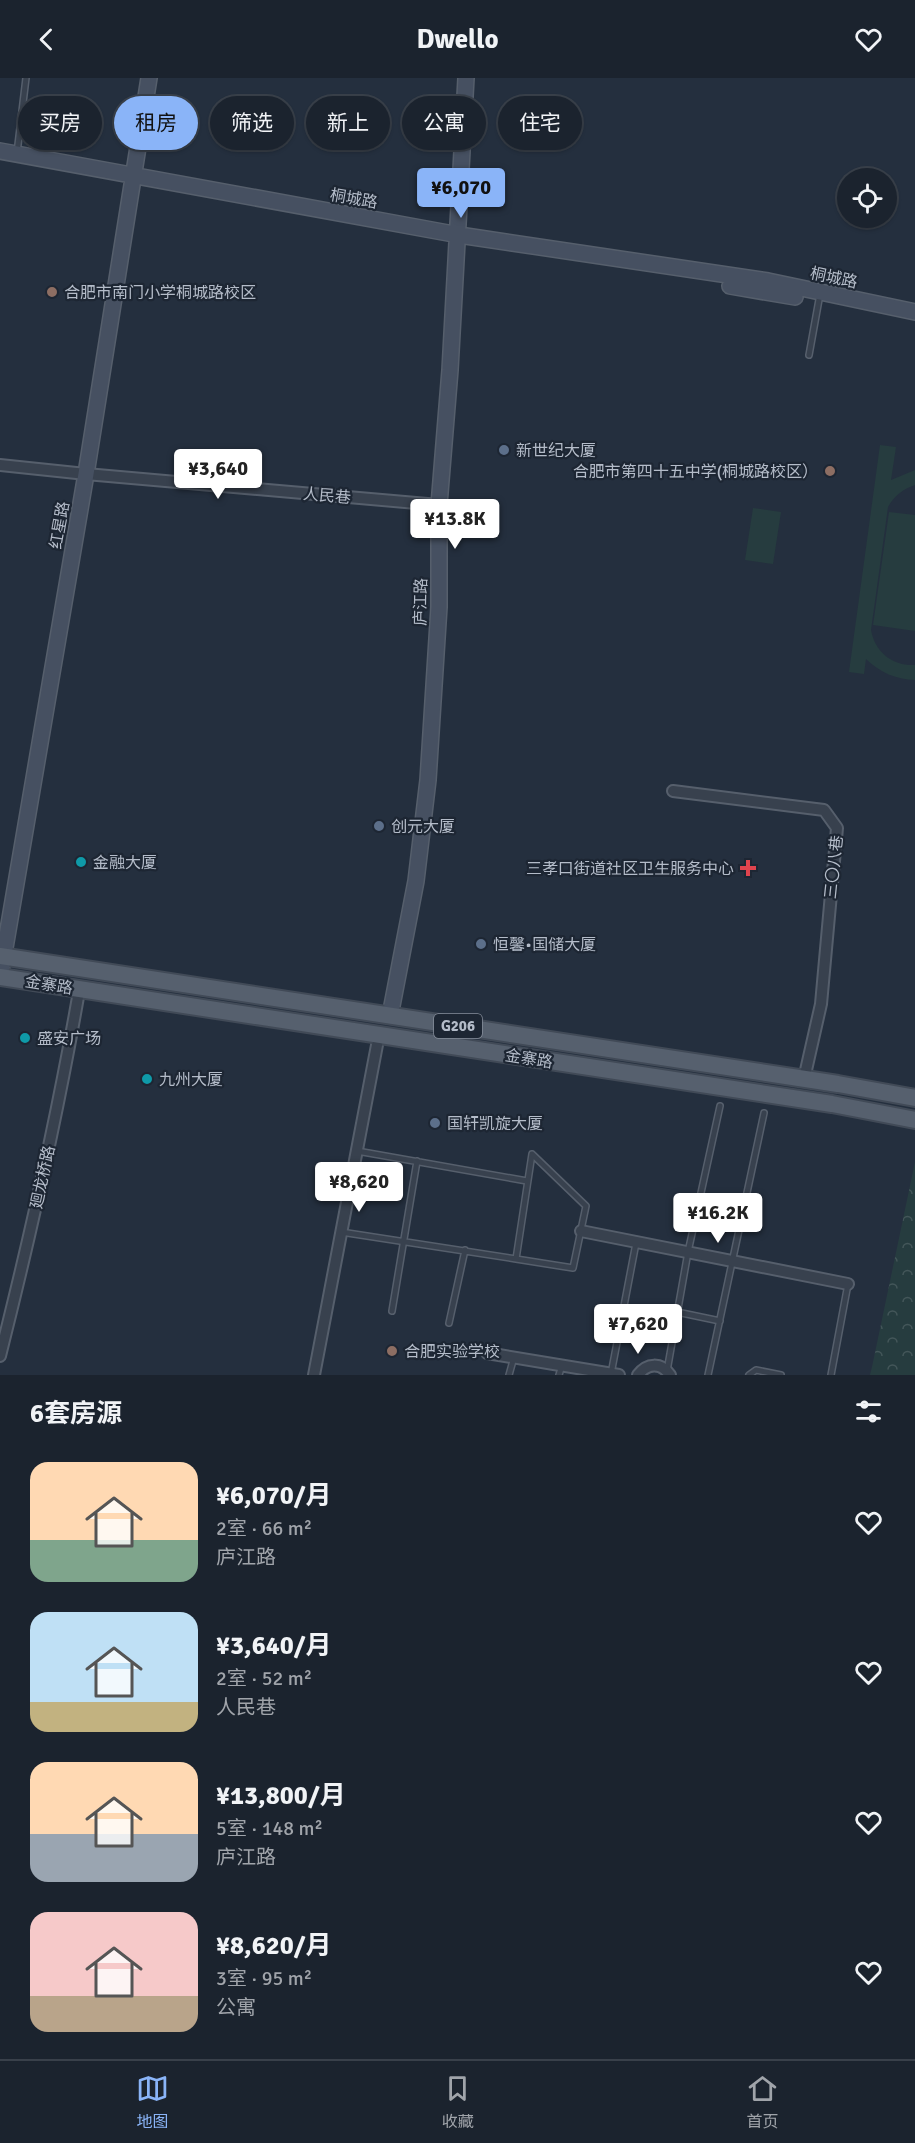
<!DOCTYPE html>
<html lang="zh">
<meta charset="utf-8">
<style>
body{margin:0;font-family:Signika,"Noto Sans SC",sans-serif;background:#242b36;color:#f1f3f6;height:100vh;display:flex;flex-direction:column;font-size:22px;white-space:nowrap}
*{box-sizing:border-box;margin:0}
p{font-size:20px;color:#a0a4aa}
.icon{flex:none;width:33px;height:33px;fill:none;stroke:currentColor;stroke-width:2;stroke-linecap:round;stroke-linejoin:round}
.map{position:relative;height:1297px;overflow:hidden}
.side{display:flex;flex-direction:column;background:#1b232e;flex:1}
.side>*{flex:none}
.banner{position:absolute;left:18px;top:18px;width:600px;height:54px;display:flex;gap:12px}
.tools{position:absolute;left:837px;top:90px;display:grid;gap:12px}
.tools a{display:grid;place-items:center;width:60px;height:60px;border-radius:50%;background:#1b232e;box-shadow:0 2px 4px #0004,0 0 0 2px #39404a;font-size:30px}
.price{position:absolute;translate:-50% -51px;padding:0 14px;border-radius:6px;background:#fff;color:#222;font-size:20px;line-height:39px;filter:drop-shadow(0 2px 3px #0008)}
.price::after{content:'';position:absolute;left:50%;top:36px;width:18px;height:14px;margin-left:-9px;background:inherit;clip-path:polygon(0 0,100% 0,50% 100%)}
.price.on{background:#8ab4f8;color:#111}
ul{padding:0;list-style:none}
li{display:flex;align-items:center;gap:18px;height:150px;padding:0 30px}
li span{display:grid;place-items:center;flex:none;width:168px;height:120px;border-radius:18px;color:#555}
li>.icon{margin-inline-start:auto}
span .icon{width:72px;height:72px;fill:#fffc;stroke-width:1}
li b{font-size:26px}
h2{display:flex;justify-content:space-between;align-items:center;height:72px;padding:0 30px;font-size:26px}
.chip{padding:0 21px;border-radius:27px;background:#1b232e;box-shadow:0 2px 4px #0004,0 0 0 2px #39404a;font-size:21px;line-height:54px}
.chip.on{background:#8ab4f8;color:#111}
header{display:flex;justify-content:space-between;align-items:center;height:78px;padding:0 30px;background:#1b232e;font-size:27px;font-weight:700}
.dock{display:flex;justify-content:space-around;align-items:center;height:84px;border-top:2px solid #39404a;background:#1b232e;font-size:16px;color:#a0a4aa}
.dock a{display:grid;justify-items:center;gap:3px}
.dock .on{color:#8ab4f8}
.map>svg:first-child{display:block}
.grass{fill:#263c3f}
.park{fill:url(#park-crowns)}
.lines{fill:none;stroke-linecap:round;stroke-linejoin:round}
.lane-casing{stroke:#565f6c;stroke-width:8}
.street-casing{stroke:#565f6c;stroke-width:14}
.secondary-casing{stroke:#565f6c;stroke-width:18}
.primary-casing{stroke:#414a57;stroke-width:20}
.lane{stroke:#38414e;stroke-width:5}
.street{stroke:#38414e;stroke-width:10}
.secondary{stroke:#465061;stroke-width:15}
.primary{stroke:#56606e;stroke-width:16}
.education-dot{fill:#8d6e63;stroke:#1d2633;stroke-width:2}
.service-dot{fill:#5c6f8a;stroke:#1d2633;stroke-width:2}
.culture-dot{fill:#0f9aa8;stroke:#1d2633;stroke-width:2}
.health-dot{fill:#e0444e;stroke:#1d2633;stroke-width:2}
.labels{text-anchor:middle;stroke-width:4.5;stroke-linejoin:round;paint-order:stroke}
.shield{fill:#1d2633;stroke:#878f9c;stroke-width:1.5}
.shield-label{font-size:15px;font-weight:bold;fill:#b4bcc9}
.street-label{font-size:16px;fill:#b4bcc9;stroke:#1d2633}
.poi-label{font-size:16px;fill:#b4bcc9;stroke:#1d2633;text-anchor:start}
</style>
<header><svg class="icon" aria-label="back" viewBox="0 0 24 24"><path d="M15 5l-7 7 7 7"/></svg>Dwello<svg class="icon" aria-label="heart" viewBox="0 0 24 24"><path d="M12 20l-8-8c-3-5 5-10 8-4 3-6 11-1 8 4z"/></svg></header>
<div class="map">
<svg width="915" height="1297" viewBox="0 0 915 1297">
<defs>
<pattern id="park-crowns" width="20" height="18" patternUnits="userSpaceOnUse" patternTransform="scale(1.5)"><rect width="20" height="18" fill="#263c3f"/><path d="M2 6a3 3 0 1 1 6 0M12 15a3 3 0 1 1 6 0" fill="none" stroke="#435659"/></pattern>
</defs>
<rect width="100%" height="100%" fill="#242f3e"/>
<path class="grass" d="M 880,367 L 896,369 L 891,402 L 915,392 L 915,407 C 903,411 894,418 888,429 L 871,552 C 875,574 892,588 915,587 L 915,602 C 895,601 881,595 866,581 L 864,596 L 849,594 Z
M 753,430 L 781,434 L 773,486 L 745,482 Z
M 889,434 L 915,437 L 915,553 L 873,547 Z"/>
<path class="park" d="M 915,1084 L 915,1297 L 870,1297 L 872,1289 Z"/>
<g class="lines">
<g class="lane-casing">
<path id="lane" d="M 17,75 L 26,0
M 809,277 L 820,216
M 357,1073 L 527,1103
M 532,1076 L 586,1128 L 573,1190 L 516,1181 Z
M 341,1154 L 516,1181
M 392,1233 L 417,1083
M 677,1234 L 720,1243
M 449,1245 L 465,1172
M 667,1293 L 688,1174 L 720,1028
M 611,1296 L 636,1165
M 509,1297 L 514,1279
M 559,1297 L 562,1287
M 708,1297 L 764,1035
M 749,1297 L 756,1292 L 781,1297
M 831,1297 L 848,1206"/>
</g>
<g class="street-casing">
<path id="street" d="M 0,387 L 86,396 L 439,427
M 673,713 L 824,732 L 837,750 L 821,926 L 804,1001
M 581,1153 L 848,1206
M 487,1275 L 619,1297
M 0,1278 C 30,1159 57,1039 78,919
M 314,1297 L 377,967
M 638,1297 C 647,1285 661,1284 670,1297"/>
</g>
<g class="secondary-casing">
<path id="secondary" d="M 0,73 L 459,157 L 768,203 L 915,234
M 730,208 L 795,219
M 0,899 L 86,396 L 149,0
M 390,938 L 416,803 L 428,702 L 439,529 L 439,427 L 450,292 L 466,0"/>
</g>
<g class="primary-casing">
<path id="primary" d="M 0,878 L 838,1006 L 915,1020
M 0,899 L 832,1026 L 915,1042"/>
</g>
<use href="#lane" class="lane"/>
<use href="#street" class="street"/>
<use href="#secondary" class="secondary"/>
<use href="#primary" class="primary"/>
</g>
<g class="education-dot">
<circle cx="52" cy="214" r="6"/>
<circle cx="830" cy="393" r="6"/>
<circle cx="392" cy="1273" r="6"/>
</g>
<g class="service-dot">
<circle cx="504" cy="372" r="6"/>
<circle cx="379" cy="748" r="6"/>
<circle cx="481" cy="866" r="6"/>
<circle cx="435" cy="1045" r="6"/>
</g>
<g class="culture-dot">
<circle cx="81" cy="784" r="6"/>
<circle cx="25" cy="960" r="6"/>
<circle cx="147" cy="1001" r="6"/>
</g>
<path class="health-dot" d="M745 781h6v6h6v6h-6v6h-6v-6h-6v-6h6z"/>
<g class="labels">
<rect class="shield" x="434" y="936" width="48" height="24" rx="4.5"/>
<g class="shield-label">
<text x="458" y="953">G206</text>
</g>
<g class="street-label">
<text transform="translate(354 120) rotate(10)" y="6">桐城路</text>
<text transform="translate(834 199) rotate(12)" y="6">桐城路</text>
<text transform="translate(327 417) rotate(5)" y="6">人民巷</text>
<text transform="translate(59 447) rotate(-80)" y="6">红星路</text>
<text transform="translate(420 524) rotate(-89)" y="6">庐江路</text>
<text transform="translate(833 789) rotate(-84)" y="6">三〇八巷</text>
<text transform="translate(49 906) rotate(9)" y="6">金寨路</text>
<text transform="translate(529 980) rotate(9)" y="6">金寨路</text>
<text transform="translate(42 1099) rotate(-78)" y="6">廻龙桥路</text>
</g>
<g class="poi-label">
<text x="64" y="220">合肥市南门小学桐城路校区</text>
<text x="516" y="378">新世纪大厦</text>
<text x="818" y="399" text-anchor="end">合肥市第四十五中学(桐城路校区）</text>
<text x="391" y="754">创元大厦</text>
<text x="93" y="790">金融大厦</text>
<text x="734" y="796" text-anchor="end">三孝口街道社区卫生服务中心</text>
<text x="493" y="872">恒馨•国储大厦</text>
<text x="37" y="966">盛安广场</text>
<text x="159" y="1007">九州大厦</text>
<text x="447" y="1051">国轩凯旋大厦</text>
<text x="404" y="1279">合肥实验学校</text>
</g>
</g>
</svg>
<div class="tools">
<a><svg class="icon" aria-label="locate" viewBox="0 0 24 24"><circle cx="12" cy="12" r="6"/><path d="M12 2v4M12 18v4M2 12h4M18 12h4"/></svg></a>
</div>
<b class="price on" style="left:461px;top:141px">¥6,070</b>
<b class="price" style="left:218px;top:422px">¥3,640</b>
<b class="price" style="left:455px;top:472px">¥13.8K</b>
<b class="price" style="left:359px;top:1135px">¥8,620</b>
<b class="price" style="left:718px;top:1166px">¥16.2K</b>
<b class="price" style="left:638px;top:1277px">¥7,620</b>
<div class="banner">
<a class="chip">买房</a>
<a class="chip on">租房</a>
<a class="chip">筛选</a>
<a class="chip">新上</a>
<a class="chip">公寓</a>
<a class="chip">住宅</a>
</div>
</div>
<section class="side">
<h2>6套房源<svg class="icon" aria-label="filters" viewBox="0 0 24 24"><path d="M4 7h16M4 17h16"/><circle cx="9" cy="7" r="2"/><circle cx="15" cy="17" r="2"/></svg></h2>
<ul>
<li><span style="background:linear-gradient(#ffd9b3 65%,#7fa58c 0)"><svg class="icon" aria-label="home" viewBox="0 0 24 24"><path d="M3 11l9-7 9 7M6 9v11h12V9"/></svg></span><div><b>¥6,070/月</b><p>2室 · 66 m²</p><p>庐江路</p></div><svg class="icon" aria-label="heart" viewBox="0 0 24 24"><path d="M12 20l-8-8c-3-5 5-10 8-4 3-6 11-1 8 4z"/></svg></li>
<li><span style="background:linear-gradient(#bfe0f5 75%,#c2b280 0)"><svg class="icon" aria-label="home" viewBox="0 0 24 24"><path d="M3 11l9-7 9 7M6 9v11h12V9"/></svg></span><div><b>¥3,640/月</b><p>2室 · 52 m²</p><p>人民巷</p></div><svg class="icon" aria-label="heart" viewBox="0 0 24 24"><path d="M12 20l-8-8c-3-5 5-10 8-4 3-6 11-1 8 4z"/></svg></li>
<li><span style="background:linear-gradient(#ffd9b3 60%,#9aa5b1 0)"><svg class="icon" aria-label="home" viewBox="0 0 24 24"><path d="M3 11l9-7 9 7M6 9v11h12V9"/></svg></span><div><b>¥13,800/月</b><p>5室 · 148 m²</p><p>庐江路</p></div><svg class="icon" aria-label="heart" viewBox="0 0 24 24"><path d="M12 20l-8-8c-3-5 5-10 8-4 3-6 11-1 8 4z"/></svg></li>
<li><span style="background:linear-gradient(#f6c9c9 70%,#b9a48a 0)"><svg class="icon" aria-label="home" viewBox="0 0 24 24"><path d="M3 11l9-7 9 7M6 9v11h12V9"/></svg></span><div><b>¥8,620/月</b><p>3室 · 95 m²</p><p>公寓</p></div><svg class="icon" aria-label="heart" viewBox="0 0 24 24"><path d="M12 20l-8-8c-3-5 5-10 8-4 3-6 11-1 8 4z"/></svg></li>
</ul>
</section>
<nav class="dock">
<a class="on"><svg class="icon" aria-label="map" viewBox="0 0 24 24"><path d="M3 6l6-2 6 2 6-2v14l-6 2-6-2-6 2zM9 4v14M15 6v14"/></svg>地图</a>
<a><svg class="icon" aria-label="saved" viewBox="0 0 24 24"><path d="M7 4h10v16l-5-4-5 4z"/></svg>收藏</a>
<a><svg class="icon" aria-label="home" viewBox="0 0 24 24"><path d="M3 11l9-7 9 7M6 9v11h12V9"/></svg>首页</a>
</nav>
